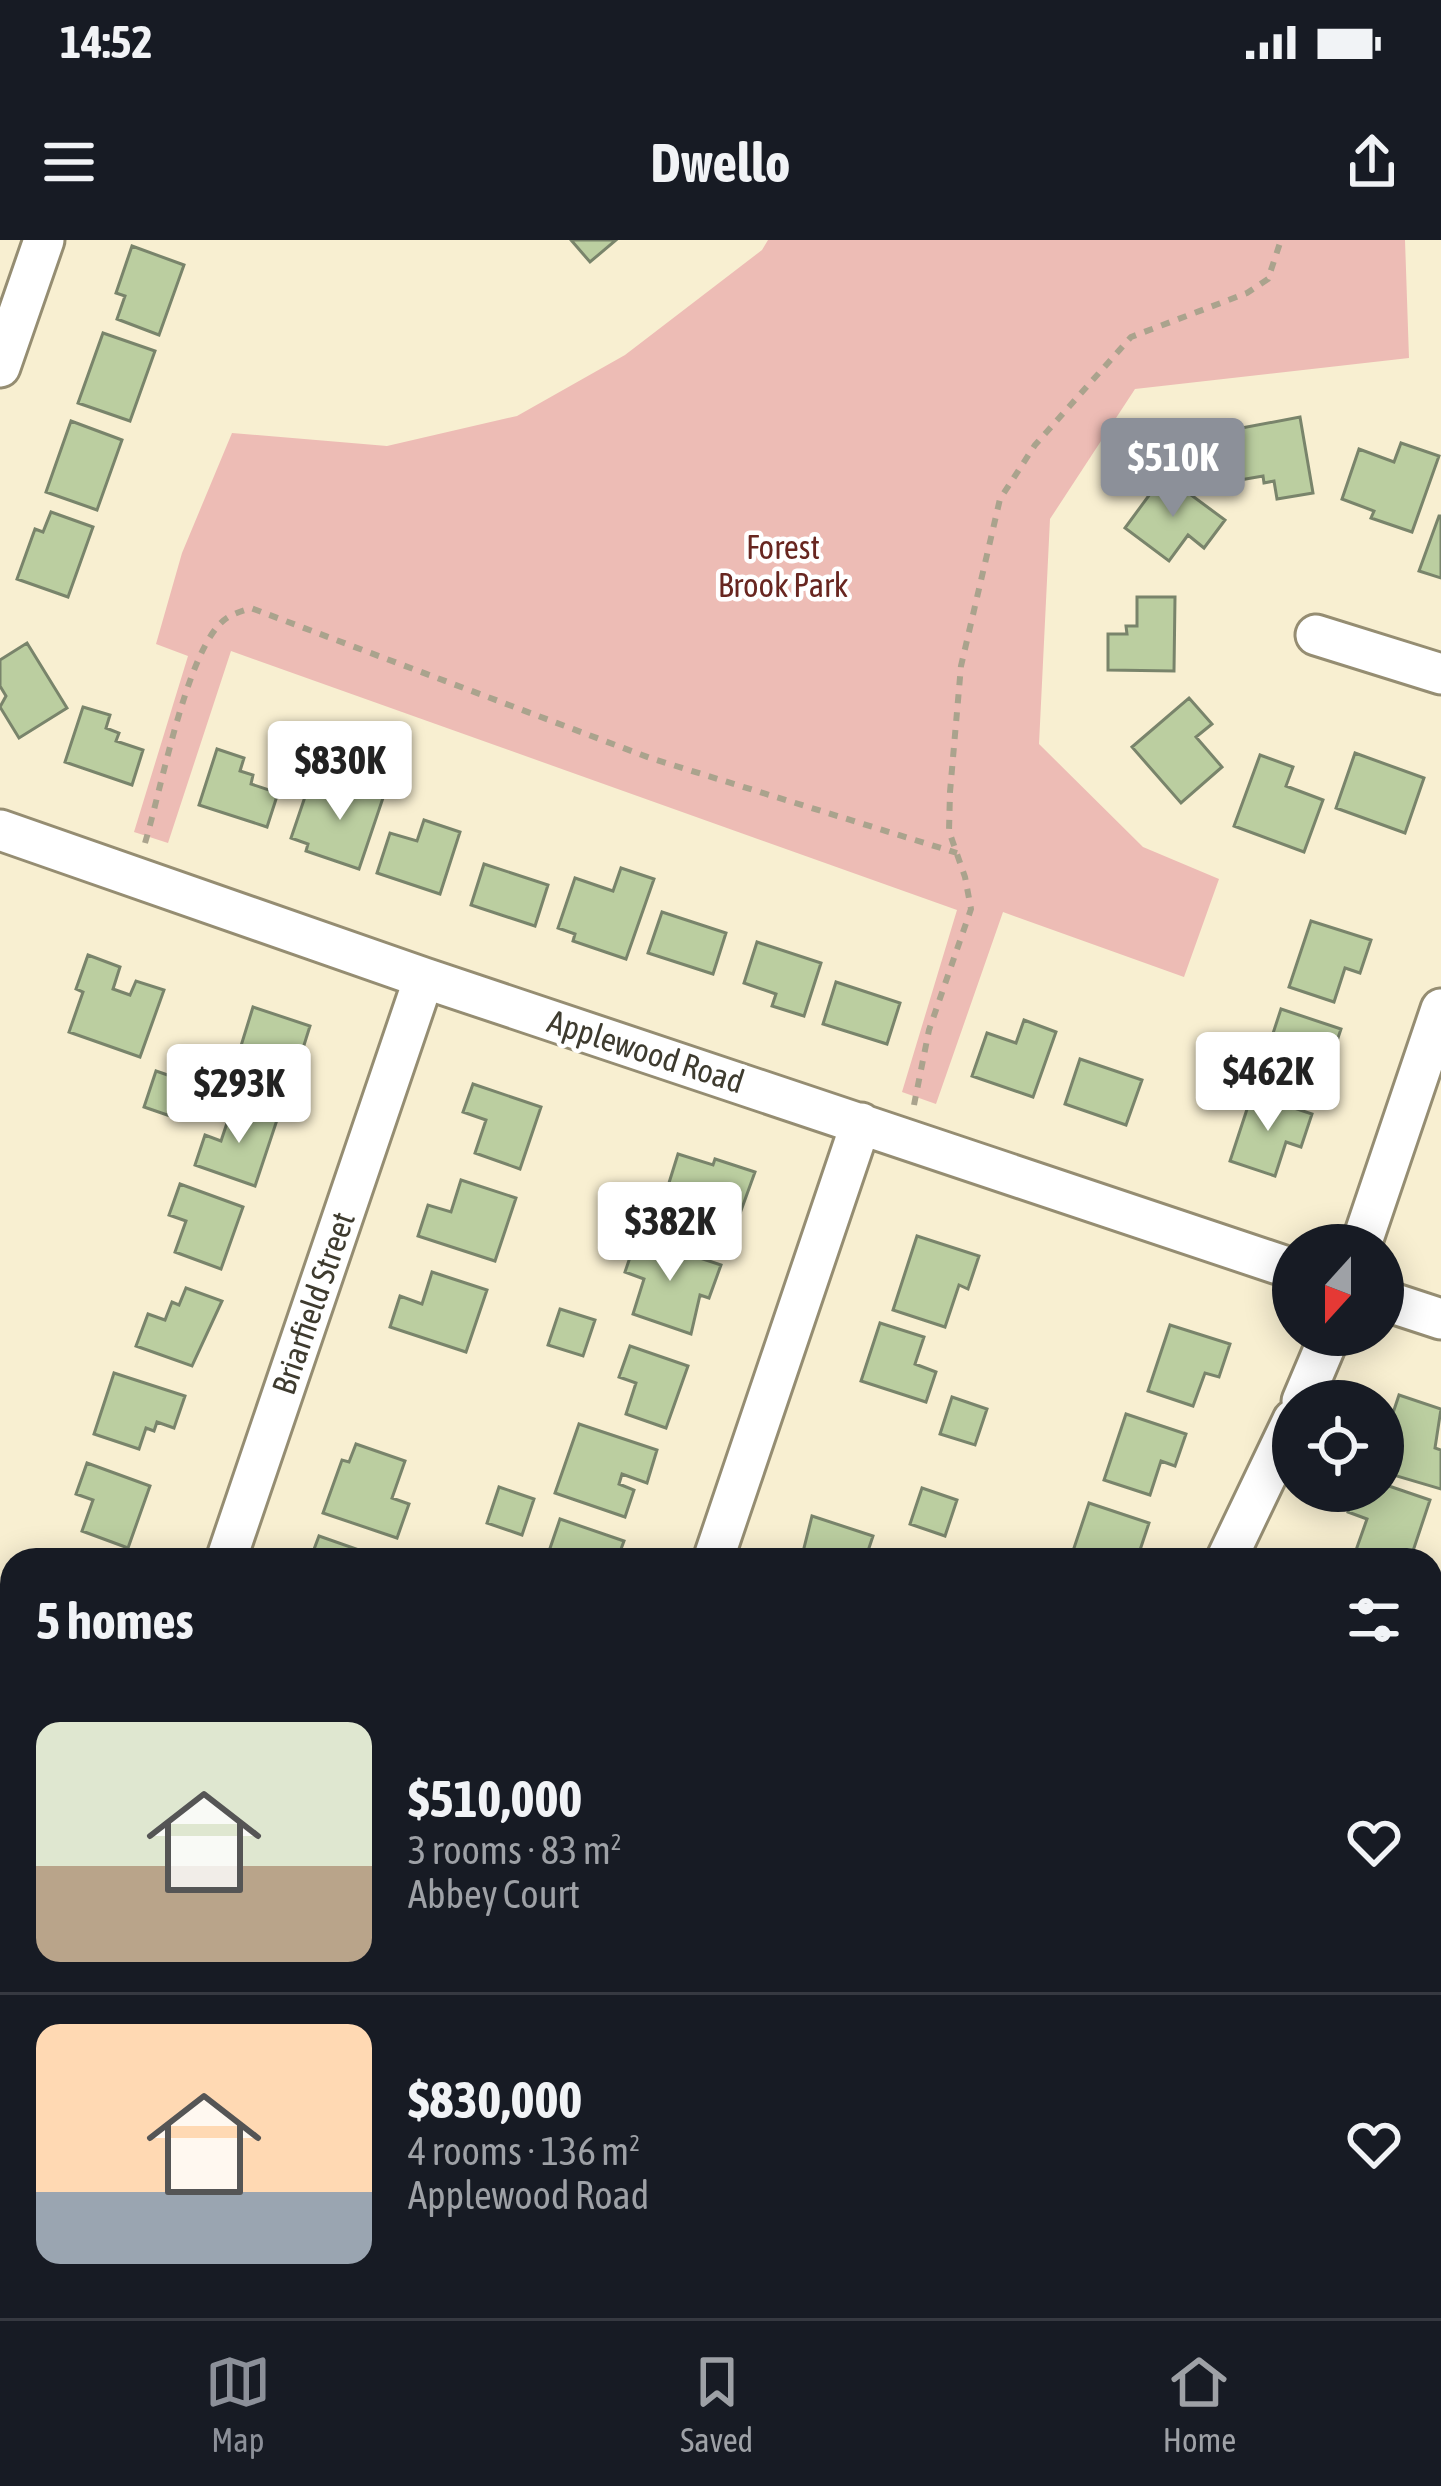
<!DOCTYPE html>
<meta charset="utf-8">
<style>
body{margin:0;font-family:"Asap Condensed",sans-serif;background:#20242c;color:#f1f3f6;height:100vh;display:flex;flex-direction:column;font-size:45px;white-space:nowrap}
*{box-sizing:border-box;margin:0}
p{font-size:39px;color:#9ea1a6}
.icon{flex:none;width:66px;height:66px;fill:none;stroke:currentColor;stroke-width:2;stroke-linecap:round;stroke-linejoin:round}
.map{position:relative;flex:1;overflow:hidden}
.details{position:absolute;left:0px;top:1308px;width:1443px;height:771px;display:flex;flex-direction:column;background:#171b24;border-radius:36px 36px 0 0;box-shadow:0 6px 30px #0003}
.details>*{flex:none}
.needle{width:78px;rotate:201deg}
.tools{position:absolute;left:1272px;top:984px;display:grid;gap:24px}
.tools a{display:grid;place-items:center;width:132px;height:132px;border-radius:50%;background:#171b24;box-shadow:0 6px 30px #0003;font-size:60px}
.price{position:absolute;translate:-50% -102px;padding:0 27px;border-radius:12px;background:#fff;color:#222;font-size:39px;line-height:78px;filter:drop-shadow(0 3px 6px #0008)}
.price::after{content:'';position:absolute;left:50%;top:72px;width:36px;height:27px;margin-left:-18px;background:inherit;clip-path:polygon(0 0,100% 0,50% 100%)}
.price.selected{background:#8c9099;color:#fff}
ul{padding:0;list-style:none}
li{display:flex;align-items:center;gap:36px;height:300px;padding:0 36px}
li+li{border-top:3px solid #363941}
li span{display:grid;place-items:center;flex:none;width:336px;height:240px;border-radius:24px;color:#555}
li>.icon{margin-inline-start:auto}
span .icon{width:144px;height:144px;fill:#fffc;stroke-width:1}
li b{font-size:51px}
h2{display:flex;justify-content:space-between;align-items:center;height:144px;padding:0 36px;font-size:51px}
.status{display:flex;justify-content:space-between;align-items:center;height:84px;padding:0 60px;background:#171b24;direction:ltr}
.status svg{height:33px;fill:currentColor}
header{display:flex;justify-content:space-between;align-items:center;height:156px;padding:0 36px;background:#171b24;font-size:54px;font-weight:700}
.menu{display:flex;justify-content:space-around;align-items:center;height:168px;border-top:3px solid #363941;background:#171b24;font-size:33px;color:#9ea1a6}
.menu a{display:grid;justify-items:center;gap:6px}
.menu .selected{color:#8c9099}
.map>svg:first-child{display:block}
.green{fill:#edbcb5}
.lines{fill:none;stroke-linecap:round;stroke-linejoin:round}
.stream{stroke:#9dcfb2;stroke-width:10}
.building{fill:#bbcea0;stroke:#79846b;stroke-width:3}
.street-casing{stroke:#958d72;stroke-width:45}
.secondary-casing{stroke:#958d72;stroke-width:60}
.path{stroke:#aaa38d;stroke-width:6;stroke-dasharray:9 9;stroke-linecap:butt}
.street{stroke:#fff;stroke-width:39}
.secondary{stroke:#fff;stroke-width:54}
.labels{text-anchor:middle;stroke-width:9;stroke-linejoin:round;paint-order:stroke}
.park-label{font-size:33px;fill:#682620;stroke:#fff}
.street-label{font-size:33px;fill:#3e3b2f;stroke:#fff}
</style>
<div class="status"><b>14:52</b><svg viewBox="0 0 49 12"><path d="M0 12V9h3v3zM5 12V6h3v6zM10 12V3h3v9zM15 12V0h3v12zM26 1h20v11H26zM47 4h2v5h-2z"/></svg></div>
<header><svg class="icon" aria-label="menu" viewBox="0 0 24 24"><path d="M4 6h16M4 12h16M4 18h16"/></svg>Dwello<svg class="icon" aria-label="share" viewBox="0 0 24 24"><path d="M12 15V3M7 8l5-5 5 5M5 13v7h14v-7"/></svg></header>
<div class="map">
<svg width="1441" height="2078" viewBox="0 0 1441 2078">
<rect width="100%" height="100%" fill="#f8efd1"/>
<path class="green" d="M 768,0 L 1405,0 L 1409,118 L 1135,149 L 1050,279 L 1039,504 L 1143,607 L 1219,639 L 1184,737 L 1003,672 L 936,864 L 902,852 L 957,670 L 231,411 L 168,603 L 134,592 L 188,416 L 156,404 L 182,313 L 232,193 L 387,206 L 517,176 L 625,115 L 762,10 Z"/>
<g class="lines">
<path class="stream" d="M 1187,2078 L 1191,2067"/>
</g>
<path class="building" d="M 571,0 L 616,0 L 590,22 Z
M 132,6 L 184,25 L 159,95 L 117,79 L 125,56 L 116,53 Z
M 103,93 L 155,111 L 130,181 L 78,163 Z
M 1300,177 L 1313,253 L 1277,259 L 1274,241 L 1264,243 L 1263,236 L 1240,240 L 1231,190 Z
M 71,181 L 122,200 L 97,270 L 46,252 Z
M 1401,203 L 1439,216 L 1412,292 L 1371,278 L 1374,271 L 1342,259 L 1359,209 L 1394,222 Z
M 1164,235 L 1225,280 L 1204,308 L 1188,295 L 1169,321 L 1125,288 Z
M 51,272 L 93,287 L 68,357 L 17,339 L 35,289 L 43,292 Z
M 1439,276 L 1441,276 L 1441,338 L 1419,331 Z
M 1137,357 L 1175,357 L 1174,431 L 1108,430 L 1108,394 L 1127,394 L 1126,386 L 1137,386 Z
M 27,403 L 67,468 L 19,498 L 0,467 L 6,456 L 0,446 L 0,420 Z
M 1189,458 L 1212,484 L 1196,497 L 1222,527 L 1181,563 L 1132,507 Z
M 83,467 L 110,475 L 106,488 L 119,493 L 116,501 L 143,510 L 132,545 L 65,522 Z
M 217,509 L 244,518 L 240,531 L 253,535 L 251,544 L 278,553 L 267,587 L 199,565 Z
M 1355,513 L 1424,538 L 1405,593 L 1336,568 Z
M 1260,515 L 1293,527 L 1286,546 L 1323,560 L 1304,612 L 1234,586 Z
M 354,538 L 386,549 L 359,629 L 306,611 L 308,604 L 291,598 L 308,548 L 346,561 Z
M 424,580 L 460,592 L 440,654 L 377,633 L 390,593 L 417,601 Z
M 484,624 L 548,645 L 535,686 L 471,665 Z
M 621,628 L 654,639 L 626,719 L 573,701 L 575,694 L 558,688 L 575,638 L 613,651 Z
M 662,672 L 726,693 L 713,734 L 648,713 Z
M 1311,681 L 1371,700 L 1360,733 L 1345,728 L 1334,762 L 1289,747 Z
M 757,702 L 821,723 L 804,776 L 772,766 L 776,754 L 744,743 Z
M 88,715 L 120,727 L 113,749 L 130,755 L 136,741 L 164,750 L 140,817 L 69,792 L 83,752 L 76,749 Z
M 836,742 L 900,763 L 887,804 L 823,784 Z
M 253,767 L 310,786 L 289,853 L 232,835 Z
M 1281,769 L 1341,789 L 1330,822 L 1315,817 L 1304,851 L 1259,836 Z
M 1024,780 L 1056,792 L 1033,857 L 972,836 L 987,793 L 1016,803 Z
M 1080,819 L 1142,840 L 1126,885 L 1065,864 Z
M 156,831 L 191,843 L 179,879 L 144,867 Z
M 473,844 L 541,867 L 520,929 L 475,913 L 486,880 L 463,872 Z
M 1252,854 L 1312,874 L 1301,907 L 1286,902 L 1275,936 L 1230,921 Z
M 233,865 L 277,880 L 255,946 L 195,925 L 205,895 L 221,901 Z
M 678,914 L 713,925 L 715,919 L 755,932 L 738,979 L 731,977 L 722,1006 L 672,989 L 685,952 L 668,946 Z
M 461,940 L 516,958 L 495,1021 L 418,996 L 428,965 L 451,972 Z
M 180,944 L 243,967 L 221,1029 L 175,1012 L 186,981 L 169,975 Z
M 917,996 L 979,1016 L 968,1049 L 959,1045 L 945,1087 L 893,1070 Z
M 637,997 L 721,1025 L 709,1058 L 700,1055 L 691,1094 L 633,1074 L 644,1039 L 625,1032 Z
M 432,1032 L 487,1050 L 466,1112 L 390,1087 L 400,1056 L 422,1064 Z
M 186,1048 L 222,1061 L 192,1126 L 136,1106 L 148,1074 L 165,1080 L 172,1062 L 179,1065 Z
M 560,1069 L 595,1080 L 583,1116 L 548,1105 Z
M 880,1083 L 924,1097 L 915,1124 L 936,1132 L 926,1162 L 861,1141 Z
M 1170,1085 L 1230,1104 L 1219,1137 L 1205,1133 L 1193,1166 L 1148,1151 Z
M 630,1106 L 688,1126 L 666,1188 L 626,1174 L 636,1143 L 619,1137 Z
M 114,1133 L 185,1156 L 174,1188 L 157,1182 L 154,1191 L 146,1188 L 139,1209 L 94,1194 Z
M 1399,1155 L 1441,1169 L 1435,1208 L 1441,1210 L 1441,1249 L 1383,1232 L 1383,1186 L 1388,1188 Z
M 952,1157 L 987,1169 L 975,1205 L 940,1194 Z
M 1126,1174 L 1186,1194 L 1175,1226 L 1161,1221 L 1150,1255 L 1104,1240 Z
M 579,1184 L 657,1210 L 647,1243 L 622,1234 L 619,1244 L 634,1250 L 625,1277 L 555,1253 Z
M 356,1204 L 405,1221 L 392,1258 L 409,1264 L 397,1298 L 323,1273 L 342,1220 L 349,1222 Z
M 87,1223 L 150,1246 L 128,1308 L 82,1291 L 93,1260 L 76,1254 Z
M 1383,1244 L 1430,1260 L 1410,1320 L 1376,1320 L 1355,1313 L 1367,1279 L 1348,1272 L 1355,1251 L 1383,1251 Z
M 499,1247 L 534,1259 L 522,1295 L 487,1283 Z
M 922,1248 L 957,1260 L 945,1296 L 910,1284 Z
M 1089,1263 L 1149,1283 L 1138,1316 L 1123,1311 L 1120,1320 L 1070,1320 Z
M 812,1276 L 873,1296 L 865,1320 L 801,1320 Z
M 560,1279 L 624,1301 L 617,1320 L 546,1320 Z
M 319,1296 L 382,1318 L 381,1320 L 310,1320 Z
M 7,1402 L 12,1403 L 12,1472 L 0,1468 L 0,1422 Z
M 12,1526 L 12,1571 L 0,1567 L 0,1531 L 9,1534 Z
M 0,1599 L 12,1604 L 12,1655 L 4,1676 L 0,1675 Z
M 54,2067 L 117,2067 L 114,2078 L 50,2078 Z
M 277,2067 L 326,2067 L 322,2078 L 273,2078 Z
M 593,2067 L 589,2078 L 548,2068 L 548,2067 Z
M 1035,2067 L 1079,2067 L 1075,2078 L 1031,2078 Z"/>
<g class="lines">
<g class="street-casing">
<path id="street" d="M 0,127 L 44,0
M 1316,395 L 1441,434
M 0,590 L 424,738 L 1293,1029
M 1361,1005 L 1441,769
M 1383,1060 L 1441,1079
M 1302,1161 L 1330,1095
M 226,1320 L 424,738
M 713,1320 L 861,883
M 1226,1320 L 1293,1180
M 1431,1852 L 1441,1856
M 1431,1930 L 1441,1933
M 0,1979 L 12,1944
M 455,2078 L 459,2067
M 944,2078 L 948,2067"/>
</g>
<g class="secondary-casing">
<path id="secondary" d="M 1431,1706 L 1441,1677
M 1311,2078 L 1314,2067"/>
</g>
<path class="path" d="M 145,603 C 161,550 184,425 218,386 C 227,375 239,372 251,368 L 650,518 L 957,613
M 914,865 L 929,790 L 971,669 L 965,637 L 949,591 L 950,552 L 961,426 L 1000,259 L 1035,205 L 1131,97 L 1247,53 L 1268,39 L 1281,0
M 1431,1996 L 1441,1999"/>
<use href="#street" class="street"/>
<use href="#secondary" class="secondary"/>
</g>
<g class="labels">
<g class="park-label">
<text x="783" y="319">Forest<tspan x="783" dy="38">Brook Park</tspan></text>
</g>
<g class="street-label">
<text transform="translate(646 811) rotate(18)" y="12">Applewood Road</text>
<text transform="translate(313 1063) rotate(-71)" y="12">Briarfield Street</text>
</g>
</g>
</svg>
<div class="tools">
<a><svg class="needle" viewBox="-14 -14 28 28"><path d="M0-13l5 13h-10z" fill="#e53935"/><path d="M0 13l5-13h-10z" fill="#9ea1a6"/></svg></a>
<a><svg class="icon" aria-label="locate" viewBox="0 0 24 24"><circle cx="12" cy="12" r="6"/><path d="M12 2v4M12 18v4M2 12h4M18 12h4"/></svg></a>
</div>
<b class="price selected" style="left:1173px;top:280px">$510K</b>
<b class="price" style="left:340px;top:583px">$830K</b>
<b class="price" style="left:1268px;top:894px">$462K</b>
<b class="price" style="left:239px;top:906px">$293K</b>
<b class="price" style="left:670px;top:1044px">$382K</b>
<section class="details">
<h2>5 homes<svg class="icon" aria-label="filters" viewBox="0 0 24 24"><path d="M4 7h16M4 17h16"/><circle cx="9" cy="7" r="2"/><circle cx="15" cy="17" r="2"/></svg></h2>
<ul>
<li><span style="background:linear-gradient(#dfe7d0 60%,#b9a48a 0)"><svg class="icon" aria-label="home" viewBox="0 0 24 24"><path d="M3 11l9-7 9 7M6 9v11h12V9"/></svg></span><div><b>$510,000</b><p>3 rooms · 83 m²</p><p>Abbey Court</p></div><svg class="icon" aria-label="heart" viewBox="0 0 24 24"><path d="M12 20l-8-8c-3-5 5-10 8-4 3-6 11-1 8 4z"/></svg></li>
<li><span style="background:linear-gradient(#ffd9b3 70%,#9aa5b1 0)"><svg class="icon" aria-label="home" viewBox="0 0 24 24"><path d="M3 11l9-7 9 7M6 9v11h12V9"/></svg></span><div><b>$830,000</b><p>4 rooms · 136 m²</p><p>Applewood Road</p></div><svg class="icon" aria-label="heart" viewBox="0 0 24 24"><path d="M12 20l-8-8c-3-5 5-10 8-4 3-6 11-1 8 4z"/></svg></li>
</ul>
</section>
</div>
<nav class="menu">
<a class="selected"><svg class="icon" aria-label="map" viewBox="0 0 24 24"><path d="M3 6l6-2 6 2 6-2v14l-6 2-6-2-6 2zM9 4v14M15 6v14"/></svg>Map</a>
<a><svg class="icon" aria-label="saved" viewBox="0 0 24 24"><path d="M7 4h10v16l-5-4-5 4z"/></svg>Saved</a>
<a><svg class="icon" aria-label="home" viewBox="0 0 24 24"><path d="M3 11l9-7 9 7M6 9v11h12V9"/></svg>Home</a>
</nav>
